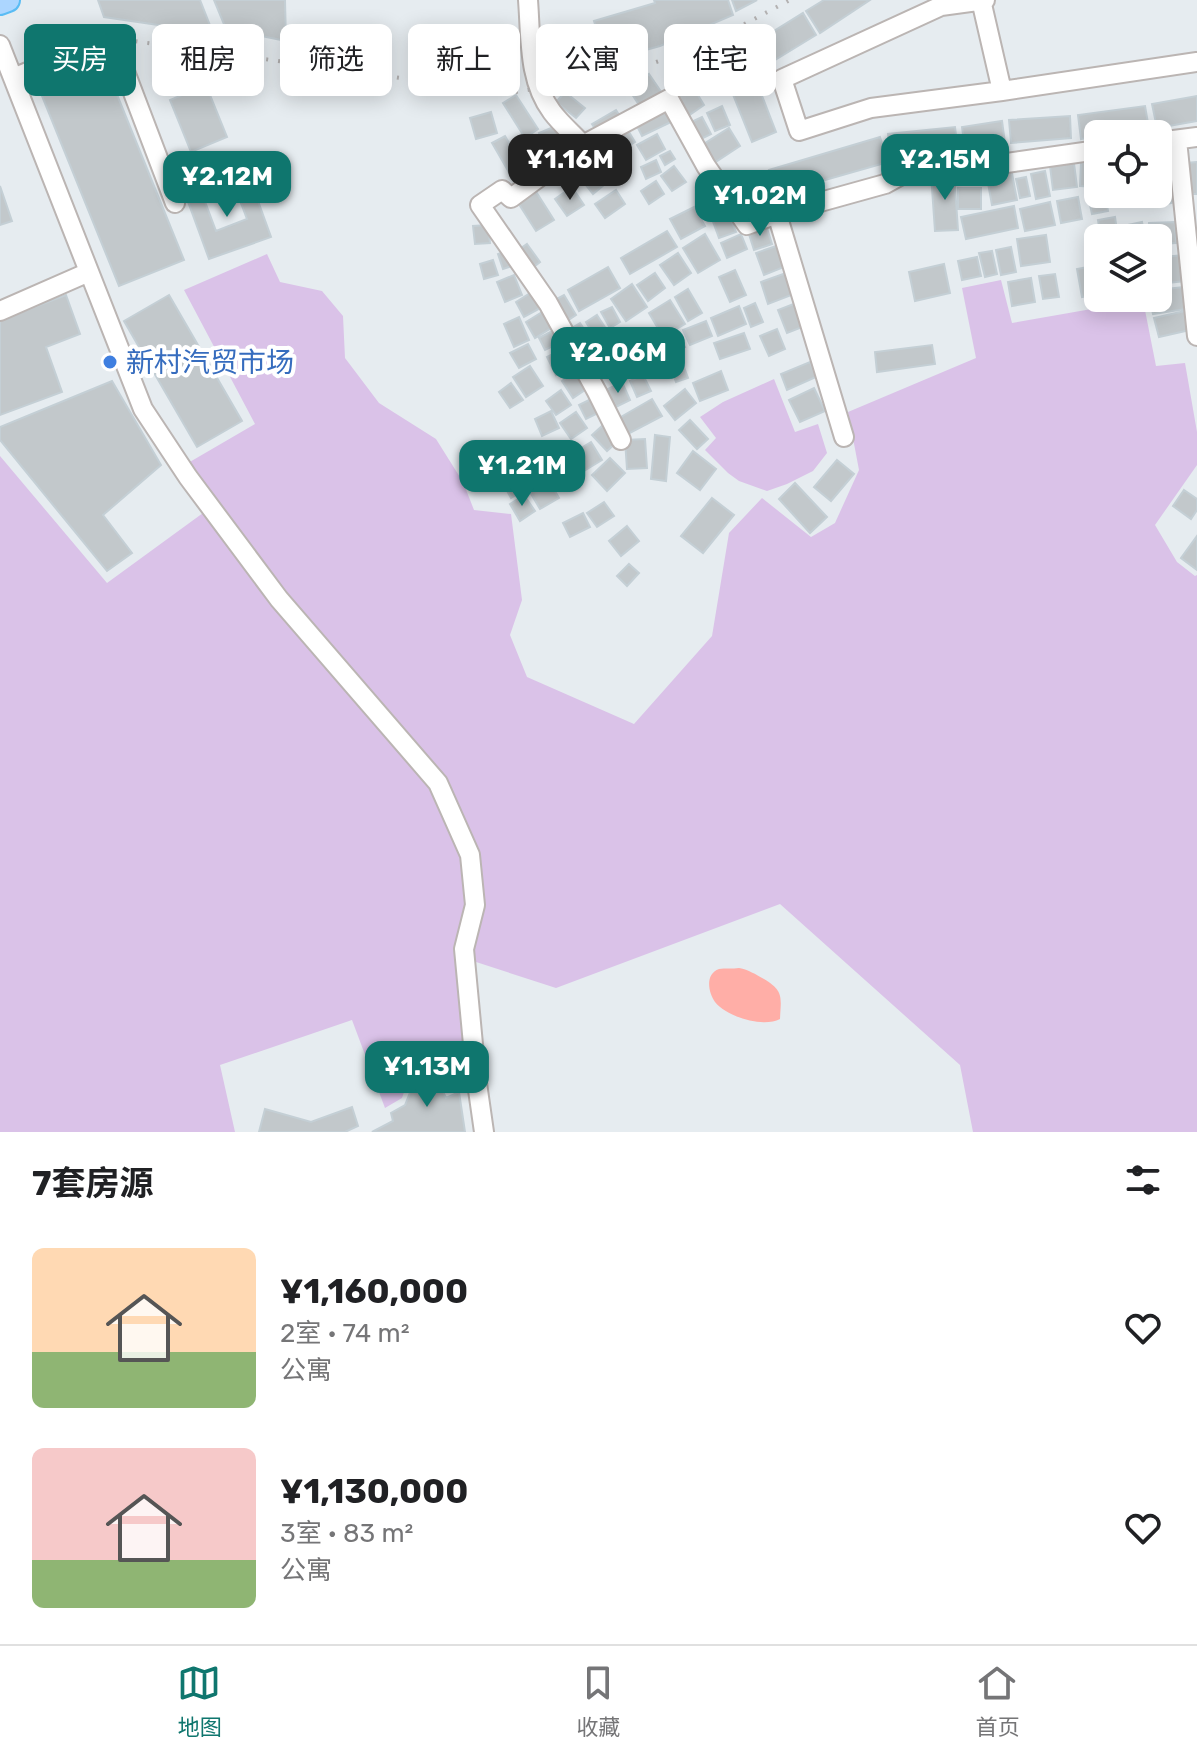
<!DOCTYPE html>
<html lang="zh">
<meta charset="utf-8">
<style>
body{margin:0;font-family:Rubik,"Noto Sans SC",sans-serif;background:#f2f2f2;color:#202124;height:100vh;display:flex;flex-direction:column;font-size:30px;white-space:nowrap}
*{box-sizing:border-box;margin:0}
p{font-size:26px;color:#757577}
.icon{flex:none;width:44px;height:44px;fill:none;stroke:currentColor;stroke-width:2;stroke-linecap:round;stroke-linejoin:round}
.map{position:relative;height:1132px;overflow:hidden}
.sheet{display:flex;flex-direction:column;background:#fff;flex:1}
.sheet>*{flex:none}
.hud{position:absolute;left:24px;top:24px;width:1150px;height:72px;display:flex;gap:16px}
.controls{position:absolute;left:1084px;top:120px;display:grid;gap:16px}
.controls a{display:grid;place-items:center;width:88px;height:88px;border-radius:12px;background:#fff;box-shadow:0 4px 20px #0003;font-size:40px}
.price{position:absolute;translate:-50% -68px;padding:0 18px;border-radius:16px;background:#0f766e;color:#fff;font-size:26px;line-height:52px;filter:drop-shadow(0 2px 4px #0008)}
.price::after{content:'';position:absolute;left:50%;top:48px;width:24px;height:18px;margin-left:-12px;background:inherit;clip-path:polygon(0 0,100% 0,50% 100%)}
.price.active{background:#222;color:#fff}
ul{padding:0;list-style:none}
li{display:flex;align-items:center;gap:24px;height:200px;padding:0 32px}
li span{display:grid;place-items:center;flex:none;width:224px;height:160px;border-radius:12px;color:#555}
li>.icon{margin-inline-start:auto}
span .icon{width:96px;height:96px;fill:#fffc;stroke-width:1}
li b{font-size:34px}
h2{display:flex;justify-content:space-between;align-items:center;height:96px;padding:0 32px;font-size:34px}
.chip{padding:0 28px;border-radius:12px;background:#fff;box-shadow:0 4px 20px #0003;font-size:28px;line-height:72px}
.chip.active{background:#0f766e;color:#fff}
.tab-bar{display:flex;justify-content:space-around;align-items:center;height:112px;border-top:2px solid #e0e0e0;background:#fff;font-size:22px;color:#757577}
.tab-bar a{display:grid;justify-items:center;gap:4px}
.tab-bar .active{color:#0f766e}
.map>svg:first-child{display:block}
.green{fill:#dac2e8}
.water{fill:#ffaea7}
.building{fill:#c2c8cb;stroke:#c4cfd5;stroke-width:2}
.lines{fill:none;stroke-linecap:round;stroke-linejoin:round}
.minor-casing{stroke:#bbb5b3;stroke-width:22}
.major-casing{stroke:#5abcf4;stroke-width:26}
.minor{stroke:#fff;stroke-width:18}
.major{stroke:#acd6ff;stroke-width:22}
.rail{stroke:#b4b2b2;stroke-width:4;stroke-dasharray:2 10;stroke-linecap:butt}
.shop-dot{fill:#3f7fe0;stroke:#fff;stroke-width:3}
.labels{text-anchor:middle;stroke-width:8;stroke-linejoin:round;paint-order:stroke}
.shop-label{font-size:28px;fill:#366cbe;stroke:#fff;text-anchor:start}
</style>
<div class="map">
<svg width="1197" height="1132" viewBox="0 0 1197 1132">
<rect width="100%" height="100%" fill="#e6ecf0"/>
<path class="green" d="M 267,254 L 280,282 L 322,291 L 343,316 L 345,358 L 379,403 L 436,439 L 463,482 L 474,510 L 511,514 L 522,600 L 510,635 L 527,677 L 634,724 L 712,636 L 729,533 L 762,498 L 811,537 L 835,523 L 859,470 L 848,412 L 976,358 L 962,288 L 1001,280 L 1012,323 L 1143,300 L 1156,366 L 1185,363 L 1197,432 L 1197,465 L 1155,525 L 1177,562 L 1195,576 L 1197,575 L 1197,1132 L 973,1132 L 960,1065 L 780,904 L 556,988 L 473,961 L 480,908 L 479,852 L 444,780 L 284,592 L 188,463 L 255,424 L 184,290 Z
M 774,379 L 795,432 L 818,424 L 827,453 L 813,471 L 787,484 L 767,491 L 739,481 L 728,473 L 705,450 L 716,438 L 700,417 L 723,402 Z
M 0,456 L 107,583 L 203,513 L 433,785 L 464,858 L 470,907 L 469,1077 L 448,1086 L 439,1064 L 415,1060 L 402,1098 L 385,1108 L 352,1020 L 220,1065 L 235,1132 L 0,1132 Z"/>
<path class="water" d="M 739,968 C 749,970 755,974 764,979 C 784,991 781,997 780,1019 C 763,1028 727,1017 715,1002 C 708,992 705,974 719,969 C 725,968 733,969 739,968 Z"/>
<path class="building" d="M 98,0 L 200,0 L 213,33 L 104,17 Z
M 214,0 L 285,0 L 286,41 L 226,29 Z
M 654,0 L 728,0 L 733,15 L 660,46 L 606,61 L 594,21 L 655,3 Z
M 732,0 L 757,0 L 736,11 Z
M 824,0 L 870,0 L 820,33 L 806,11 Z
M 803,13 L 816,35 L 765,66 L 753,44 Z
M 749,62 L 776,132 L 752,142 L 724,72 Z
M 105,65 L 184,260 L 119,286 L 40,91 Z
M 649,74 L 662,93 L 641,108 L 628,88 Z
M 206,85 L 227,137 L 191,152 L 170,100 Z
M 693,87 L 704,105 L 688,116 L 676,97 Z
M 565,92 L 585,108 L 576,118 L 556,102 Z
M 516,95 L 538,129 L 525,138 L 503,103 Z
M 1197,96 L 1197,121 L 1157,128 L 1152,104 Z
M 722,106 L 730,125 L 715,131 L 707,113 Z
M 1145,106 L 1149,129 L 1116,134 L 1098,134 L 1098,136 L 1081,139 L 1078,115 Z
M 664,108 L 671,122 L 642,136 L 635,122 Z
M 616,110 L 623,121 L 599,135 L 592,124 Z
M 491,112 L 497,133 L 476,139 L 470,118 Z
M 1070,116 L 1071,138 L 1011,143 L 1009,120 Z
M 702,117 L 711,134 L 697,141 L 689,123 Z
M 1002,121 L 1005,143 L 965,149 L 962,127 Z
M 558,125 L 565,141 L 546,149 L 539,133 Z
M 626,127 L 635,142 L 617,153 L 608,138 Z
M 955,127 L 957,143 L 890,151 L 888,134 Z
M 729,128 L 740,146 L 714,163 L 702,145 Z
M 657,134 L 665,149 L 646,160 L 637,145 Z
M 505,136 L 523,166 L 510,174 L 492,143 Z
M 880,137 L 888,162 L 776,194 L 769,170 Z
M 533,140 L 545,165 L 534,170 L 522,145 Z
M 670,151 L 675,159 L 665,165 L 660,156 Z
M 587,153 L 595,164 L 577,178 L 569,166 Z
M 656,160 L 661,172 L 646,179 L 641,167 Z
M 620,162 L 627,176 L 617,181 L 610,167 Z
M 1197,162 L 1197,194 L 1189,194 L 1186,163 Z
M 1074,163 L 1077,187 L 1053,190 L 1050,166 Z
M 1081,163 L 1098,163 L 1098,187 L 1080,186 Z
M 674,166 L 686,182 L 672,191 L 661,176 Z
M 1011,168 L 1017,200 L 992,205 L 986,172 Z
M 603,169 L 611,179 L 593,194 L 585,184 Z
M 1045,171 L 1050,196 L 1036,199 L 1031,174 Z
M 194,172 L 216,231 L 247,219 L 233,182 L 249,176 L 271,237 L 209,259 L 179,177 Z
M 954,172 L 958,230 L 935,231 L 931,174 Z
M 1026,177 L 1030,196 L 1020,198 L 1016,179 Z
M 1171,179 L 1175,202 L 1159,206 L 1157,194 L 1158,181 Z
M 711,180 L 720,196 L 704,204 L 696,188 Z
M 656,181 L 664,194 L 649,204 L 641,191 Z
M 0,186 L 12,221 L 0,225 Z
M 572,187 L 584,205 L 567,216 L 555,199 Z
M 958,188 L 981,188 L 981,209 L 958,209 Z
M 535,190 L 554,220 L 536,231 L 517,201 Z
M 616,190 L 625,204 L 605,218 L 595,204 Z
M 1098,194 L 1105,194 L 1108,211 L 1092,214 L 1088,196 Z
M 1111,194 L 1148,194 L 1149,203 L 1112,206 Z
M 1078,197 L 1082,219 L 1061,223 L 1057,201 Z
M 1050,202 L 1055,225 L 1025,231 L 1020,209 Z
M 1014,206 L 1018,228 L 966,239 L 961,217 Z
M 694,207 L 705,226 L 681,239 L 670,219 Z
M 727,210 L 736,232 L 719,238 L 711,216 Z
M 1115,217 L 1118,238 L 1101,238 L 1098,220 Z
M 1142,222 L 1145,238 L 1125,238 L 1123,226 Z
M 1175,222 L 1176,243 L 1158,244 L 1158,238 L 1149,238 L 1149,223 Z
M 488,225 L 490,243 L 475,244 L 473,226 Z
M 766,225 L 772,244 L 754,250 L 748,231 Z
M 667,231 L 677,247 L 630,274 L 621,258 Z
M 705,234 L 720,260 L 698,273 L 683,248 Z
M 741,234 L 747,249 L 727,258 L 721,243 Z
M 1046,235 L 1050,262 L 1021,266 L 1017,239 Z
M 527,244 L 540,262 L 531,269 L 517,251 Z
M 776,246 L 784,267 L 764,275 L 756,253 Z
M 1011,247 L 1016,272 L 1001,275 L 996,250 Z
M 506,251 L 512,266 L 503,269 L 498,254 Z
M 992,251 L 997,274 L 985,277 L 979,253 Z
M 678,253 L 691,273 L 674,285 L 660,265 Z
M 1182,255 L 1185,281 L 1168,283 L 1165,257 Z
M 977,257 L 981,276 L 962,280 L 958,261 Z
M 493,260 L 498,275 L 484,279 L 480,264 Z
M 944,264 L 950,293 L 915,301 L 909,272 Z
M 1098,265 L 1098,294 L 1082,297 L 1077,269 Z
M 608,267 L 620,288 L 579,311 L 568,290 Z
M 735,270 L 746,295 L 730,302 L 719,277 Z
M 655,273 L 665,288 L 648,301 L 637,285 Z
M 786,273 L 794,294 L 768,304 L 761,282 Z
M 1055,274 L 1059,297 L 1043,299 L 1039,276 Z
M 514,275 L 522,295 L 505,302 L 497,282 Z
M 1031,278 L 1035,302 L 1012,306 L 1008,282 Z
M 632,284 L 647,307 L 626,321 L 611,299 Z
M 1183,287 L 1186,309 L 1153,314 L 1150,298 L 1158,298 L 1158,290 Z
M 688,289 L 702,313 L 688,321 L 675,297 Z
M 535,290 L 544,306 L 524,317 L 516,302 Z
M 66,295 L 80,334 L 46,347 L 62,392 L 0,415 L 0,320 Z
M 169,295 L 242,421 L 197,447 L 124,321 Z
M 564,295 L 576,315 L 564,323 L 551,302 Z
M 670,300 L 685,324 L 663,337 L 649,313 Z
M 755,303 L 763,322 L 751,327 L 744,308 Z
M 796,303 L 805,326 L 787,333 L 778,310 Z
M 739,306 L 746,324 L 718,336 L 711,318 Z
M 612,307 L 620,322 L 610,328 L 601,312 Z
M 544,311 L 553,327 L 535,338 L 526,322 Z
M 1185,311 L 1190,330 L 1159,337 L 1154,318 Z
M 597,315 L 608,332 L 596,339 L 586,322 Z
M 519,317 L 529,340 L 514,347 L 504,324 Z
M 706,321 L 712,336 L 690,345 L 683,330 Z
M 580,323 L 592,341 L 579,350 L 567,331 Z
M 777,329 L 785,349 L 769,356 L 760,336 Z
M 554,330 L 561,342 L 545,350 L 539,338 Z
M 633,331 L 644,348 L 628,359 L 617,342 Z
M 744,333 L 750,349 L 720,359 L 714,343 Z
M 679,336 L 685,347 L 665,358 L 659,347 Z
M 528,344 L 536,359 L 519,368 L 510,353 Z
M 610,345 L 622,364 L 597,380 L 585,361 Z
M 932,345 L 935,364 L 877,372 L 875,352 Z
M 563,349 L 572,366 L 556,375 L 547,357 Z
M 656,353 L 663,367 L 649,375 L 642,361 Z
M 682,362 L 688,378 L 676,382 L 670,366 Z
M 810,362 L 816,377 L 787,390 L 781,374 Z
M 530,366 L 543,386 L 526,397 L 513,377 Z
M 577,371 L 588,388 L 573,398 L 562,381 Z
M 721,371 L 728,390 L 700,401 L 693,383 Z
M 643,375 L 651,391 L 637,397 L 630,381 Z
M 112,381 L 161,465 L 103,515 L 132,553 L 107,571 L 0,440 L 0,427 Z
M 622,382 L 630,400 L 614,408 L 606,390 Z
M 511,383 L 523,400 L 510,408 L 499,392 Z
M 814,388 L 825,411 L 800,422 L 789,400 Z
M 685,389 L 696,403 L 675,420 L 664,406 Z
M 561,390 L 571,405 L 556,415 L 546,401 Z
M 593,398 L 600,412 L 586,419 L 579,405 Z
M 652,399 L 662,416 L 628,434 L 619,418 Z
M 551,411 L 559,428 L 542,436 L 535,419 Z
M 576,412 L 587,428 L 571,439 L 560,423 Z
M 690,420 L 708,439 L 697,449 L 679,430 Z
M 602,426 L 617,442 L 607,451 L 592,435 Z
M 655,435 L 670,437 L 666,481 L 651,479 Z
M 645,439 L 647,468 L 627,469 L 625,440 Z
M 591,442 L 602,460 L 584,471 L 573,453 Z
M 693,451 L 716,469 L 700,490 L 677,473 Z
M 569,458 L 581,476 L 562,488 L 550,470 Z
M 610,458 L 625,473 L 607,491 L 592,475 Z
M 837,460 L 854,474 L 831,501 L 814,487 Z
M 541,464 L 547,472 L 532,484 L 526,476 Z
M 522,477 L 528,487 L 511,498 L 505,487 Z
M 549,481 L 559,498 L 540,509 L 530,492 Z
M 795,483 L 827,517 L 810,533 L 779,499 Z
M 1184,490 L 1197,499 L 1197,510 L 1191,519 L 1173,506 Z
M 524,495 L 535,511 L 520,521 L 510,504 Z
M 712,498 L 734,515 L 703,553 L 681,536 Z
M 604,502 L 614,516 L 597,527 L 587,513 Z
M 583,513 L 590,527 L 570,537 L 563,523 Z
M 627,526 L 639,541 L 621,556 L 609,541 Z
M 1197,536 L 1197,570 L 1181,558 Z
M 629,564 L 639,573 L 627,586 L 617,576 Z
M 419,1070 L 434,1071 L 446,1098 L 459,1092 L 465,1132 L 372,1132 L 393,1121 L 391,1113 L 405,1105 Z
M 352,1107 L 358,1126 L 345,1132 L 259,1132 L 265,1109 L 311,1122 Z"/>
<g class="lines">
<g class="minor-casing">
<path id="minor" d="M 528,0 C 531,38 528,80 552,112 C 561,124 573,134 583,145
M 981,0 L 1002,91
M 985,0 L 941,6 L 782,79 L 799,131 L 871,108 L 1002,91 L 1197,62
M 0,45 L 143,409 L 188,477 L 279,599 L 438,783 L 470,855 L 475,905 L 464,949 L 476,1076 L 484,1132
M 13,78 L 86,48 L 121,61 L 175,203
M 1177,140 L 1197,336
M 1158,142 L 1197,137
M 0,311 L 89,272
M 844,437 L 777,214 L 885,184 L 923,163 L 936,162 L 958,166 L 979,167 L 1098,150
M 621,440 L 597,392 L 548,303 L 480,205 L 502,190 L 511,198 L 583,145 L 669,99 L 706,166 L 747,225 L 777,214"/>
</g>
<g class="major-casing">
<path id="major" d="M 0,3 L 8,0"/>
</g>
<use href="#minor" class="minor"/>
<use href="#major" class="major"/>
<path class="rail" d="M 76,33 L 509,93 L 616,76 L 705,45 L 790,0"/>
</g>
<circle class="shop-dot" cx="110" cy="362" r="8"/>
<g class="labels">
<g class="shop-label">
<text x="126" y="372">新村汽贸市场</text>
</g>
</g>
</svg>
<div class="controls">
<a><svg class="icon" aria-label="locate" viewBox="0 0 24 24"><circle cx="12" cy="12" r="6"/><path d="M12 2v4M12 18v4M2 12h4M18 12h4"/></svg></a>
<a><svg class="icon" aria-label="layers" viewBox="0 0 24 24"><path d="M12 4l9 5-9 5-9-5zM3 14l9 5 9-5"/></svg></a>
</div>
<b class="price active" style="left:570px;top:202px">¥1.16M</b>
<b class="price" style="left:945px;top:202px">¥2.15M</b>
<b class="price" style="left:227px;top:219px">¥2.12M</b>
<b class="price" style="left:760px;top:238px">¥1.02M</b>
<b class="price" style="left:618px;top:395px">¥2.06M</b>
<b class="price" style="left:522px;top:508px">¥1.21M</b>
<b class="price" style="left:427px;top:1109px">¥1.13M</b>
<div class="hud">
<a class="chip active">买房</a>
<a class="chip">租房</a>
<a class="chip">筛选</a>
<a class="chip">新上</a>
<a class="chip">公寓</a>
<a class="chip">住宅</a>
</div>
</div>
<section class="sheet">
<h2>7套房源<svg class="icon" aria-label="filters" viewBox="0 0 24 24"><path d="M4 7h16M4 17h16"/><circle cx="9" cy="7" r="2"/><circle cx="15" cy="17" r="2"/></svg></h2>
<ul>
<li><span style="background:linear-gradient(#ffd9b3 65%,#8fb573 0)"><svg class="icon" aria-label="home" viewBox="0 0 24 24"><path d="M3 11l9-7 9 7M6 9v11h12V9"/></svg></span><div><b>¥1,160,000</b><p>2室 · 74 m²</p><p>公寓</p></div><svg class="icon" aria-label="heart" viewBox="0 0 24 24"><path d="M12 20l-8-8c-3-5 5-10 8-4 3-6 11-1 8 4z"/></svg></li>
<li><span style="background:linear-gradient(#f6c9c9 70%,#8fb573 0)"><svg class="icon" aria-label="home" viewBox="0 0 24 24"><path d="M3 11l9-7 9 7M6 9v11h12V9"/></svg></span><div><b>¥1,130,000</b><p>3室 · 83 m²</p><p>公寓</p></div><svg class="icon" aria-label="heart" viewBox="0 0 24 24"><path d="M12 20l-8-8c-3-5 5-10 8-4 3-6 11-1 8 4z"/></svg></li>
</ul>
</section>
<nav class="tab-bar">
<a class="active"><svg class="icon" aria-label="map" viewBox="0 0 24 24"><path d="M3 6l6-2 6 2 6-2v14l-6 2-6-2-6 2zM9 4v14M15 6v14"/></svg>地图</a>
<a><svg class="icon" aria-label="saved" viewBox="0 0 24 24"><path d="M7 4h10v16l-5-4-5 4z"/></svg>收藏</a>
<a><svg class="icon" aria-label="home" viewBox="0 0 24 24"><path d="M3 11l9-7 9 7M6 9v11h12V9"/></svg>首页</a>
</nav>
